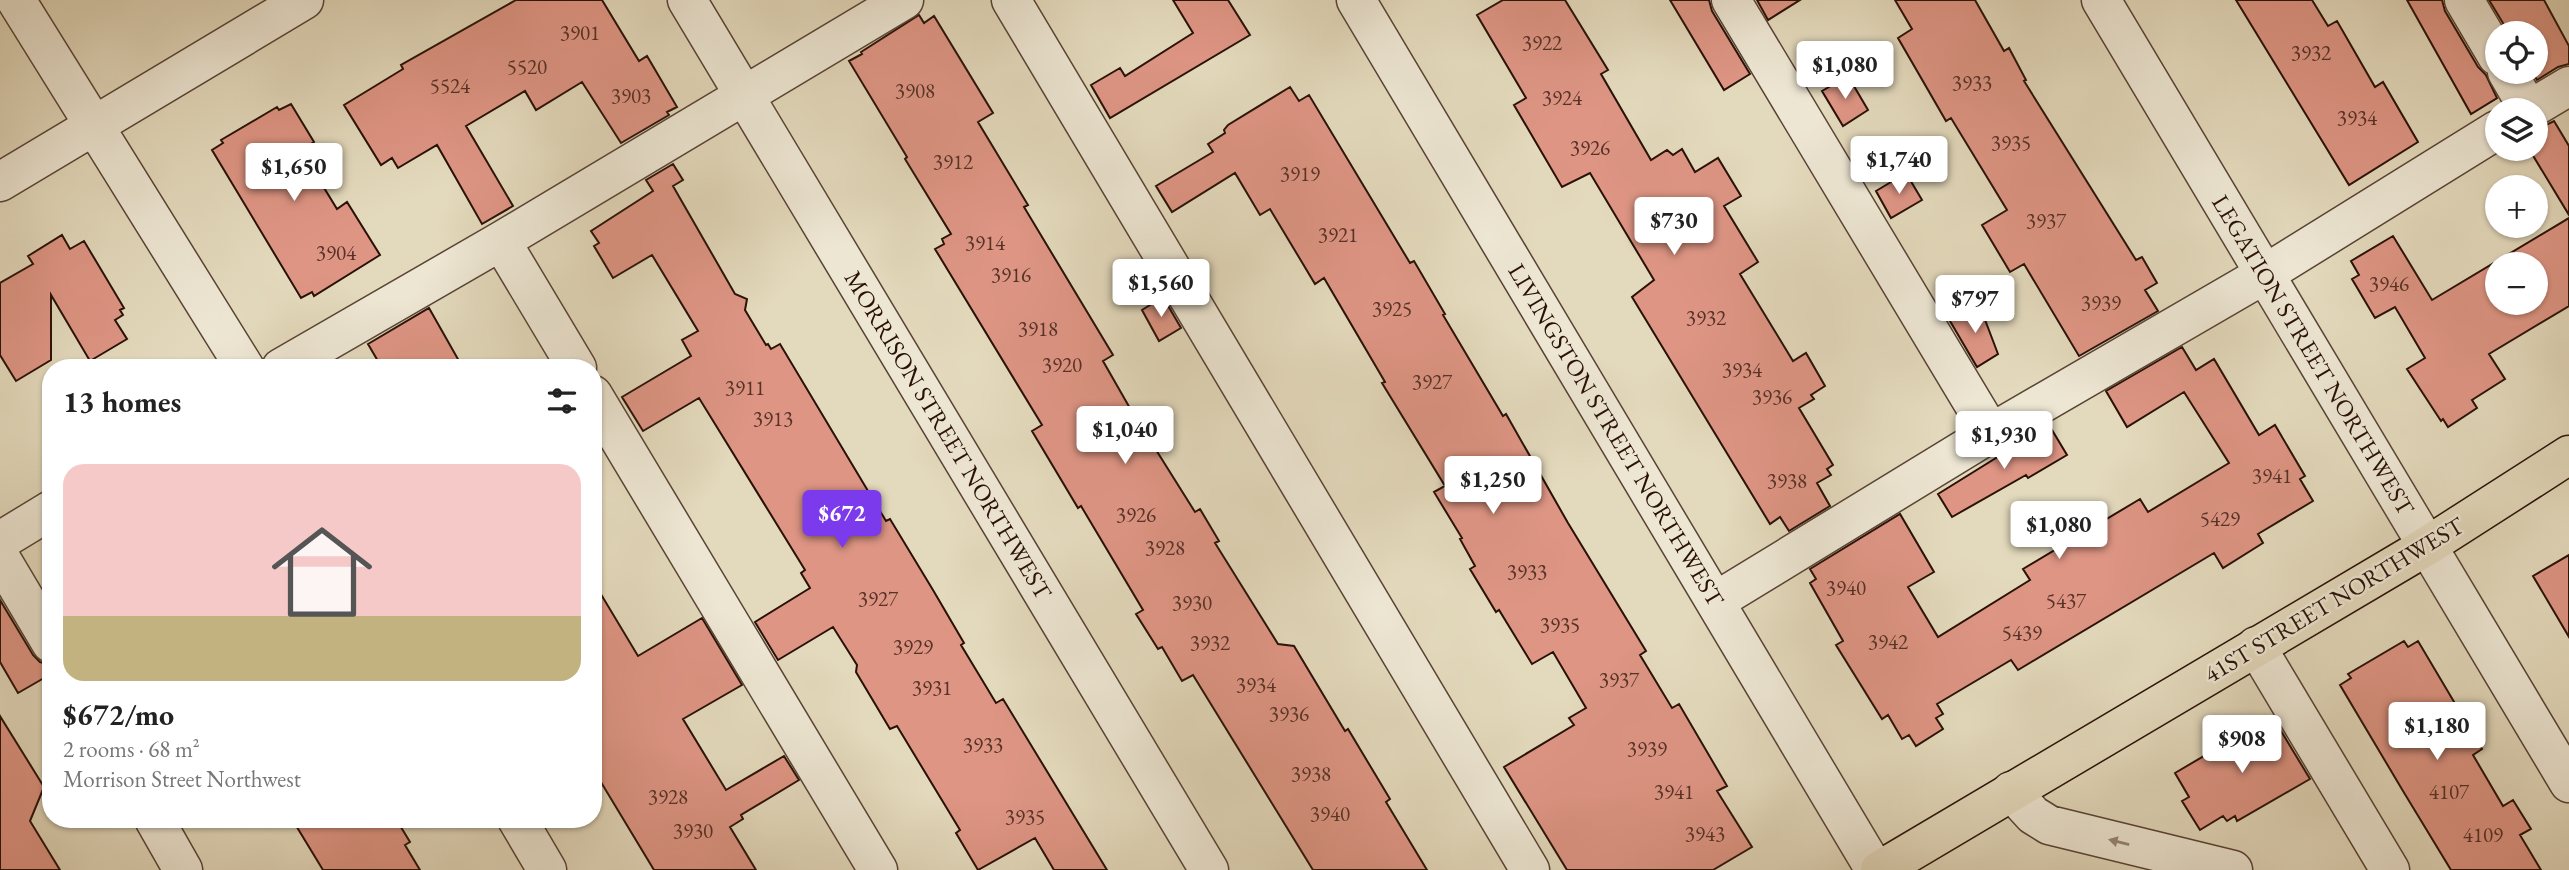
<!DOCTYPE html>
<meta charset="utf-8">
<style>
body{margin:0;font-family:"EB Garamond",serif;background:#f2f2f2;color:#222;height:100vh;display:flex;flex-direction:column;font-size:26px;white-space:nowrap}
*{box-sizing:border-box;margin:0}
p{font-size:23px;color:#767676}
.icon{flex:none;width:38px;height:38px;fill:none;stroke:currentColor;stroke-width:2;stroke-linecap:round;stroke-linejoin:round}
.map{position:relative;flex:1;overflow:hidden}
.sheet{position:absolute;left:42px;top:359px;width:560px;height:469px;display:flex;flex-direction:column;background:#fff;border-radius:28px;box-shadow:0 2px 5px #0004}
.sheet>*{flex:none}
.tools{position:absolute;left:2485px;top:21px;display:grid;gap:14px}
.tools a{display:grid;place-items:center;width:63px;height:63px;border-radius:50%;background:#fff;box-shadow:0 2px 5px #0004;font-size:35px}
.price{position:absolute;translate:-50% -60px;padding:0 16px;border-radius:7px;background:#fff;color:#222;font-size:23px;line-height:46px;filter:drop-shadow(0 2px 4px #0008)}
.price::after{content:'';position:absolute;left:50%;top:42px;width:21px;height:16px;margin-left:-10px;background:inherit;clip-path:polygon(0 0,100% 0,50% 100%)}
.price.selected{background:#7c3aed;color:#fff}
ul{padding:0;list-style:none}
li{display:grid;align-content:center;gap:14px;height:371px;padding:0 21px}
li+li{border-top:2px solid #e0e0e0}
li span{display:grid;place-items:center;height:217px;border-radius:21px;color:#555}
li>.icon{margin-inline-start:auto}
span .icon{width:126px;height:126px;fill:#fffc;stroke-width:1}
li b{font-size:30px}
h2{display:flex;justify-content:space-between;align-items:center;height:84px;padding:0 21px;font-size:30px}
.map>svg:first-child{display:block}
.building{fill:#de9584;stroke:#291108;stroke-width:2;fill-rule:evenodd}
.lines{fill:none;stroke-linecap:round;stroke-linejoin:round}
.minor-casing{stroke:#584335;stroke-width:41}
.major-casing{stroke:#291108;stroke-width:41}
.minor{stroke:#ede6d3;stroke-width:38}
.major{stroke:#e3d9bc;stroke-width:38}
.oneway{fill:#958678}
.labels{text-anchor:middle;stroke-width:5;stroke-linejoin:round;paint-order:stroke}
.number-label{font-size:21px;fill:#563227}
.street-label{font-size:24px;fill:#291108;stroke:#ede6d3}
</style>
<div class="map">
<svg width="2569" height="870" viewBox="0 0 2569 870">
<rect width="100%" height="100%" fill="#e3d9bc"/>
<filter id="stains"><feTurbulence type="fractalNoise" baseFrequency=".00286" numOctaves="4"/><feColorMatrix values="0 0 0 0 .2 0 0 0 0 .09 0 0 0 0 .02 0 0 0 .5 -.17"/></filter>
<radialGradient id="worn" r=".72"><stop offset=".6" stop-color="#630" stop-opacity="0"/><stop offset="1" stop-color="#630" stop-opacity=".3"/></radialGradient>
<path class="building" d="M 516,0 L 602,0 L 639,61 L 647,56 L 677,107 L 667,112 L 669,115 L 621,143 L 582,82 L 536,110 L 525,91 L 466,126 L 513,206 L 482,224 L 437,145 L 398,168 L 392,158 L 381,165 L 344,105 L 403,69 L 401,65 Z
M 1173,0 L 1228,0 L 1250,35 L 1110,118 L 1091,85 L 1120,68 L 1125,76 L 1193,33 Z
M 1503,0 L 1565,0 L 1608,70 L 1601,74 L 1651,160 L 1667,150 L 1673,155 L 1682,149 L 1695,172 L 1718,158 L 1741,196 L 1724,206 L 1758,262 L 1740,274 L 1793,361 L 1806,353 L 1825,386 L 1811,395 L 1814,399 L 1799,408 L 1833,465 L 1827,469 L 1831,475 L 1817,483 L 1830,506 L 1789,531 L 1780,517 L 1770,524 L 1632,297 L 1654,280 L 1590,173 L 1562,187 L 1514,105 L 1526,98 L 1477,15 Z
M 1670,0 L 1709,0 L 1712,11 L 1750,74 L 1724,90 Z
M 1757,0 L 1800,0 L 1768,20 Z
M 1895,0 L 1975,0 L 2004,51 L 2009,48 L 2026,80 L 2024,81 L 2136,260 L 2142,257 L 2157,283 L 2145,290 L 2158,311 L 2079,356 L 2024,264 L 2010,272 L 1982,225 L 2007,210 L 1951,118 L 1946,121 L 1898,38 L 1912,29 Z
M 2236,0 L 2312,0 L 2328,26 L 2337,21 L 2375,87 L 2383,82 L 2418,142 L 2349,185 Z
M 2407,0 L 2442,0 L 2445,11 L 2478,67 L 2486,75 L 2497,98 L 2471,114 Z
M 2489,0 L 2544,0 L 2569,46 L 2569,64 L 2558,67 L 2537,80 L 2532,72 L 2536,72 L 2536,33 L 2509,33 Z
M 919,15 L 924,23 L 934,16 L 993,113 L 978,122 L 1028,205 L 1024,207 L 1113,355 L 1103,361 L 1131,410 L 1195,512 L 1200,509 L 1219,541 L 1215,543 L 1278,644 L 1294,646 L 1345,731 L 1348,729 L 1390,799 L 1386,802 L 1427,870 L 1313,870 L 1193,675 L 1182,681 L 1162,647 L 1158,649 L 1136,614 L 1143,610 L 1081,506 L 1078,508 L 1032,431 L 1042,425 L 935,249 L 944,244 L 942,239 L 951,234 L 905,159 L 907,157 L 849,61 L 862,54 L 861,52 Z
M 1848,76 L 1868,110 L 1843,126 L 1822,91 Z
M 1290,87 L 1299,101 L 1309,95 L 1410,263 L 1414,261 L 1445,314 L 1443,315 L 1503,416 L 1506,414 L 1568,523 L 1646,651 L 1640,655 L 1672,708 L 1679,704 L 1727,786 L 1717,791 L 1752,847 L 1713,870 L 1567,870 L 1504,767 L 1574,725 L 1569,718 L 1586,708 L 1553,652 L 1532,664 L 1499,610 L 1496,612 L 1470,569 L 1475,566 L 1460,539 L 1462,538 L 1434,492 L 1445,486 L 1382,383 L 1385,382 L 1324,278 L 1315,284 L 1270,209 L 1260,215 L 1235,173 L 1172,212 L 1156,186 L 1213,152 L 1208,144 L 1225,133 L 1224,130 L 1228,125 Z
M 291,104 L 314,142 L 301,150 L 337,209 L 347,202 L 380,255 L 314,296 L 312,292 L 301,298 L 212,150 L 223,143 L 221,140 L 277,107 L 279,110 Z
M 2554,121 L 2569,146 L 2569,215 L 2529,149 L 2536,149 L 2536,130 Z
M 673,164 L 683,180 L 673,186 L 735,294 L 747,299 L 745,310 L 766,345 L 768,344 L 771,349 L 780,344 L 886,521 L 890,519 L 933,590 L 964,643 L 961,645 L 996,703 L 1003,699 L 1107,870 L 1054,870 L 1035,838 L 978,870 L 956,833 L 960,830 L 897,726 L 890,729 L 856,672 L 857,665 L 833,627 L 778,660 L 755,622 L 810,588 L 801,573 L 805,570 L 699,398 L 643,431 L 622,397 L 691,356 L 682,340 L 698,331 L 652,255 L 613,278 L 594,246 L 599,243 L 591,231 L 653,191 L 646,180 Z
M 1906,173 L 1922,200 L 1891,218 L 1876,191 Z
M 2569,218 L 2569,306 L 2489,354 L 2505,379 L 2472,400 L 2477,408 L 2448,427 L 2443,419 L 2441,421 L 2407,369 L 2425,358 L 2395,307 L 2375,318 L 2352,279 L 2359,275 L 2351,261 L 2393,236 L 2432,300 ZM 2497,264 L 2536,264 L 2536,303 L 2497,303 Z
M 62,235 L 70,249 L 84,241 L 124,308 L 120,310 L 123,315 L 115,320 L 127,339 L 90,361 L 51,295 L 51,360 L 16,381 L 0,355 L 0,283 L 33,264 L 28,256 Z
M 1163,297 L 1181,328 L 1159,341 L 1142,310 Z
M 1979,304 L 1998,354 L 1977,367 L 1950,321 Z
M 429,308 L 463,368 L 382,368 L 368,344 Z
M 2182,347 L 2196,370 L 2214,359 L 2259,435 L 2275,425 L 2305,476 L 2300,479 L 2313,501 L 2258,534 L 2263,543 L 2223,568 L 2214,553 L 2018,670 L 2011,660 L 1937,704 L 1943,714 L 1936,718 L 1943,729 L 1916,746 L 1909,735 L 1902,739 L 1888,715 L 1882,719 L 1836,645 L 1843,641 L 1810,583 L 1816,579 L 1810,569 L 1900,514 L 1934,572 L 1908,587 L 1938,637 L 2030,580 L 2023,569 L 2140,499 L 2148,512 L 2229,463 L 2184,392 L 2127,427 L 2106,391 Z
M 2049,425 L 2067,455 L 2028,478 L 2026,475 L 1952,517 L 1938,494 Z
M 2569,555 L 2569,637 L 2533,576 Z
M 593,581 L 638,656 L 702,618 L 742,685 L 683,719 L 726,790 L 784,756 L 799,780 L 741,815 L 743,819 L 730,827 L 756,870 L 654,870 L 593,769 Z
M 0,600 L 33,655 L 40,662 L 51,665 L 51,674 L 18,693 L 0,662 Z
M 2404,641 L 2408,647 L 2418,641 L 2482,749 L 2473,755 L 2503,806 L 2513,800 L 2531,829 L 2520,835 L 2541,870 L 2451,870 L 2403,791 L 2340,685 L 2351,678 L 2348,674 Z
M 0,716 L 44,787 L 30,821 L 60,870 L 0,870 Z
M 2272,716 L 2310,779 L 2237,821 L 2235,816 L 2227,821 L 2223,816 L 2200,830 L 2182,801 L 2189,797 L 2175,773 Z
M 292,819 L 396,819 L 410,842 L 405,845 L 420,870 L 323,870 Z"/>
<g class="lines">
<g class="minor-casing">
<path id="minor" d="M 16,0 L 245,368
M 687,0 L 1209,870
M 1011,0 L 1530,870
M 1356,0 L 1875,870
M 1731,0 L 1991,433
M 2101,0 L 2569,783
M 2464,0 L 2497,56
M 2507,72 L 2529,110
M 2529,110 L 2569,86
M 0,182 L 304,0
M 501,241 L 577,368
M 281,368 L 501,241 L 904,0
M 593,395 L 878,870
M 0,541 L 51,510
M 0,557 L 51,643
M 1716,601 L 1991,433 L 2265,274 L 2497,130
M 2256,646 L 2390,870
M 2011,791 L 2033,815 L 2049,825 L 2233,870
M 154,819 L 183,870
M 517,819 L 547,870"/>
</g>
<g class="major-casing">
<path id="major" d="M 1880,870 L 2427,546 L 2569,455"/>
</g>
<use href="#minor" class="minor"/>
<use href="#major" class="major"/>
</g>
<defs><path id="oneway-solid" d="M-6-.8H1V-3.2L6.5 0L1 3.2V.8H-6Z" transform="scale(1.75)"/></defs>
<use class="oneway" href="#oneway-solid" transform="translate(2119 842) rotate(-166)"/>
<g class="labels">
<g class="number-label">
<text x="580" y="40">3901</text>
<text x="1542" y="50">3922</text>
<text x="2311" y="60">3932</text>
<text x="527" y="74">5520</text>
<text x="1972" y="90">3933</text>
<text x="450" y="93">5524</text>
<text x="915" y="98">3908</text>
<text x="631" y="103">3903</text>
<text x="1562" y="105">3924</text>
<text x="2357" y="125">3934</text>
<text x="2011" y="150">3935</text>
<text x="1590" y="155">3926</text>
<text x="953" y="169">3912</text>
<text x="1300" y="181">3919</text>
<text x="2046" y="228">3937</text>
<text x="1338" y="242">3921</text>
<text x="985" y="250">3914</text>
<text x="336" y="260">3904</text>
<text x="1011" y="282">3916</text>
<text x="2389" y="291">3946</text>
<text x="2101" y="310">3939</text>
<text x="1392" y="316">3925</text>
<text x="1706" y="325">3932</text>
<text x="1038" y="336">3918</text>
<text x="1062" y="372">3920</text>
<text x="1742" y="377">3934</text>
<text x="1432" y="389">3927</text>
<text x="745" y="395">3911</text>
<text x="1772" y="404">3936</text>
<text x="773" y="426">3913</text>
<text x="2272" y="483">3941</text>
<text x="1787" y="488">3938</text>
<text x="1136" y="522">3926</text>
<text x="2220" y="526">5429</text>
<text x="1165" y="555">3928</text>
<text x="1527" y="579">3933</text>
<text x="1846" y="595">3940</text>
<text x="878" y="606">3927</text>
<text x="2066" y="608">5437</text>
<text x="1192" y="610">3930</text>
<text x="1560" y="632">3935</text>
<text x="2022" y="640">5439</text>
<text x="1888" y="649">3942</text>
<text x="1210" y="650">3932</text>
<text x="913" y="654">3929</text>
<text x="1619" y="687">3937</text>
<text x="1256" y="692">3934</text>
<text x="932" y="695">3931</text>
<text x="1289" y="721">3936</text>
<text x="983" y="752">3933</text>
<text x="1647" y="756">3939</text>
<text x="1311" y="781">3938</text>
<text x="1674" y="799">3941</text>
<text x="2449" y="799">4107</text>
<text x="668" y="804">3928</text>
<text x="1330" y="821">3940</text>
<text x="1025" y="824">3935</text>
<text x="693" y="838">3930</text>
<text x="1705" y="841">3943</text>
<text x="2483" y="842">4109</text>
</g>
<g class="street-label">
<text transform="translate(2313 355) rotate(59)" y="8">LEGATION STREET NORTHWEST</text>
<text transform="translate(948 435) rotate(59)" y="8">MORRISON STREET NORTHWEST</text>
<text transform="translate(1616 435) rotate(59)" y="8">LIVINGSTON STREET NORTHWEST</text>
<text transform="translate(2334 600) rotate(-31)" y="8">41ST STREET NORTHWEST</text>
</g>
</g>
<rect width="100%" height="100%" filter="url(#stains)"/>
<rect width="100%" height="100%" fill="url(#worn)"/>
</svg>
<div class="tools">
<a><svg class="icon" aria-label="locate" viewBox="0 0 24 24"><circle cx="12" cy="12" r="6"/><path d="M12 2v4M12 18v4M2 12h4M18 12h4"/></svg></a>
<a><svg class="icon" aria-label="layers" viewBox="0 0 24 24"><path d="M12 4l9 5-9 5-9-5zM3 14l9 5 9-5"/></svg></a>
<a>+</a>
<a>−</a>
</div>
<b class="price" style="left:1845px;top:101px">$1,080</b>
<b class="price" style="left:1899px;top:196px">$1,740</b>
<b class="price" style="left:294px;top:203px">$1,650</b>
<b class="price" style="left:1674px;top:257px">$730</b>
<b class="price" style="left:1161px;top:319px">$1,560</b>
<b class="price" style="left:1975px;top:335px">$797</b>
<b class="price" style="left:1125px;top:466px">$1,040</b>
<b class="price" style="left:2004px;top:471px">$1,930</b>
<b class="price" style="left:1493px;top:516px">$1,250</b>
<b class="price selected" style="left:842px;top:550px">$672</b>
<b class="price" style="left:2059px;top:561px">$1,080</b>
<b class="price" style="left:2437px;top:762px">$1,180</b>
<b class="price" style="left:2242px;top:775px">$908</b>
<section class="sheet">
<h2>13 homes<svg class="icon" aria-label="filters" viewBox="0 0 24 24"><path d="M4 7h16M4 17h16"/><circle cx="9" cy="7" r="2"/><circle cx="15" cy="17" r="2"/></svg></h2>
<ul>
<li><span style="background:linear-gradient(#f6c9c9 70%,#c2b280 0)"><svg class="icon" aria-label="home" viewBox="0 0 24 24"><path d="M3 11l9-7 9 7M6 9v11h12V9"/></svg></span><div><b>$672/mo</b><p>2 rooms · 68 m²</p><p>Morrison Street Northwest</p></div></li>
</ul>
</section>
</div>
